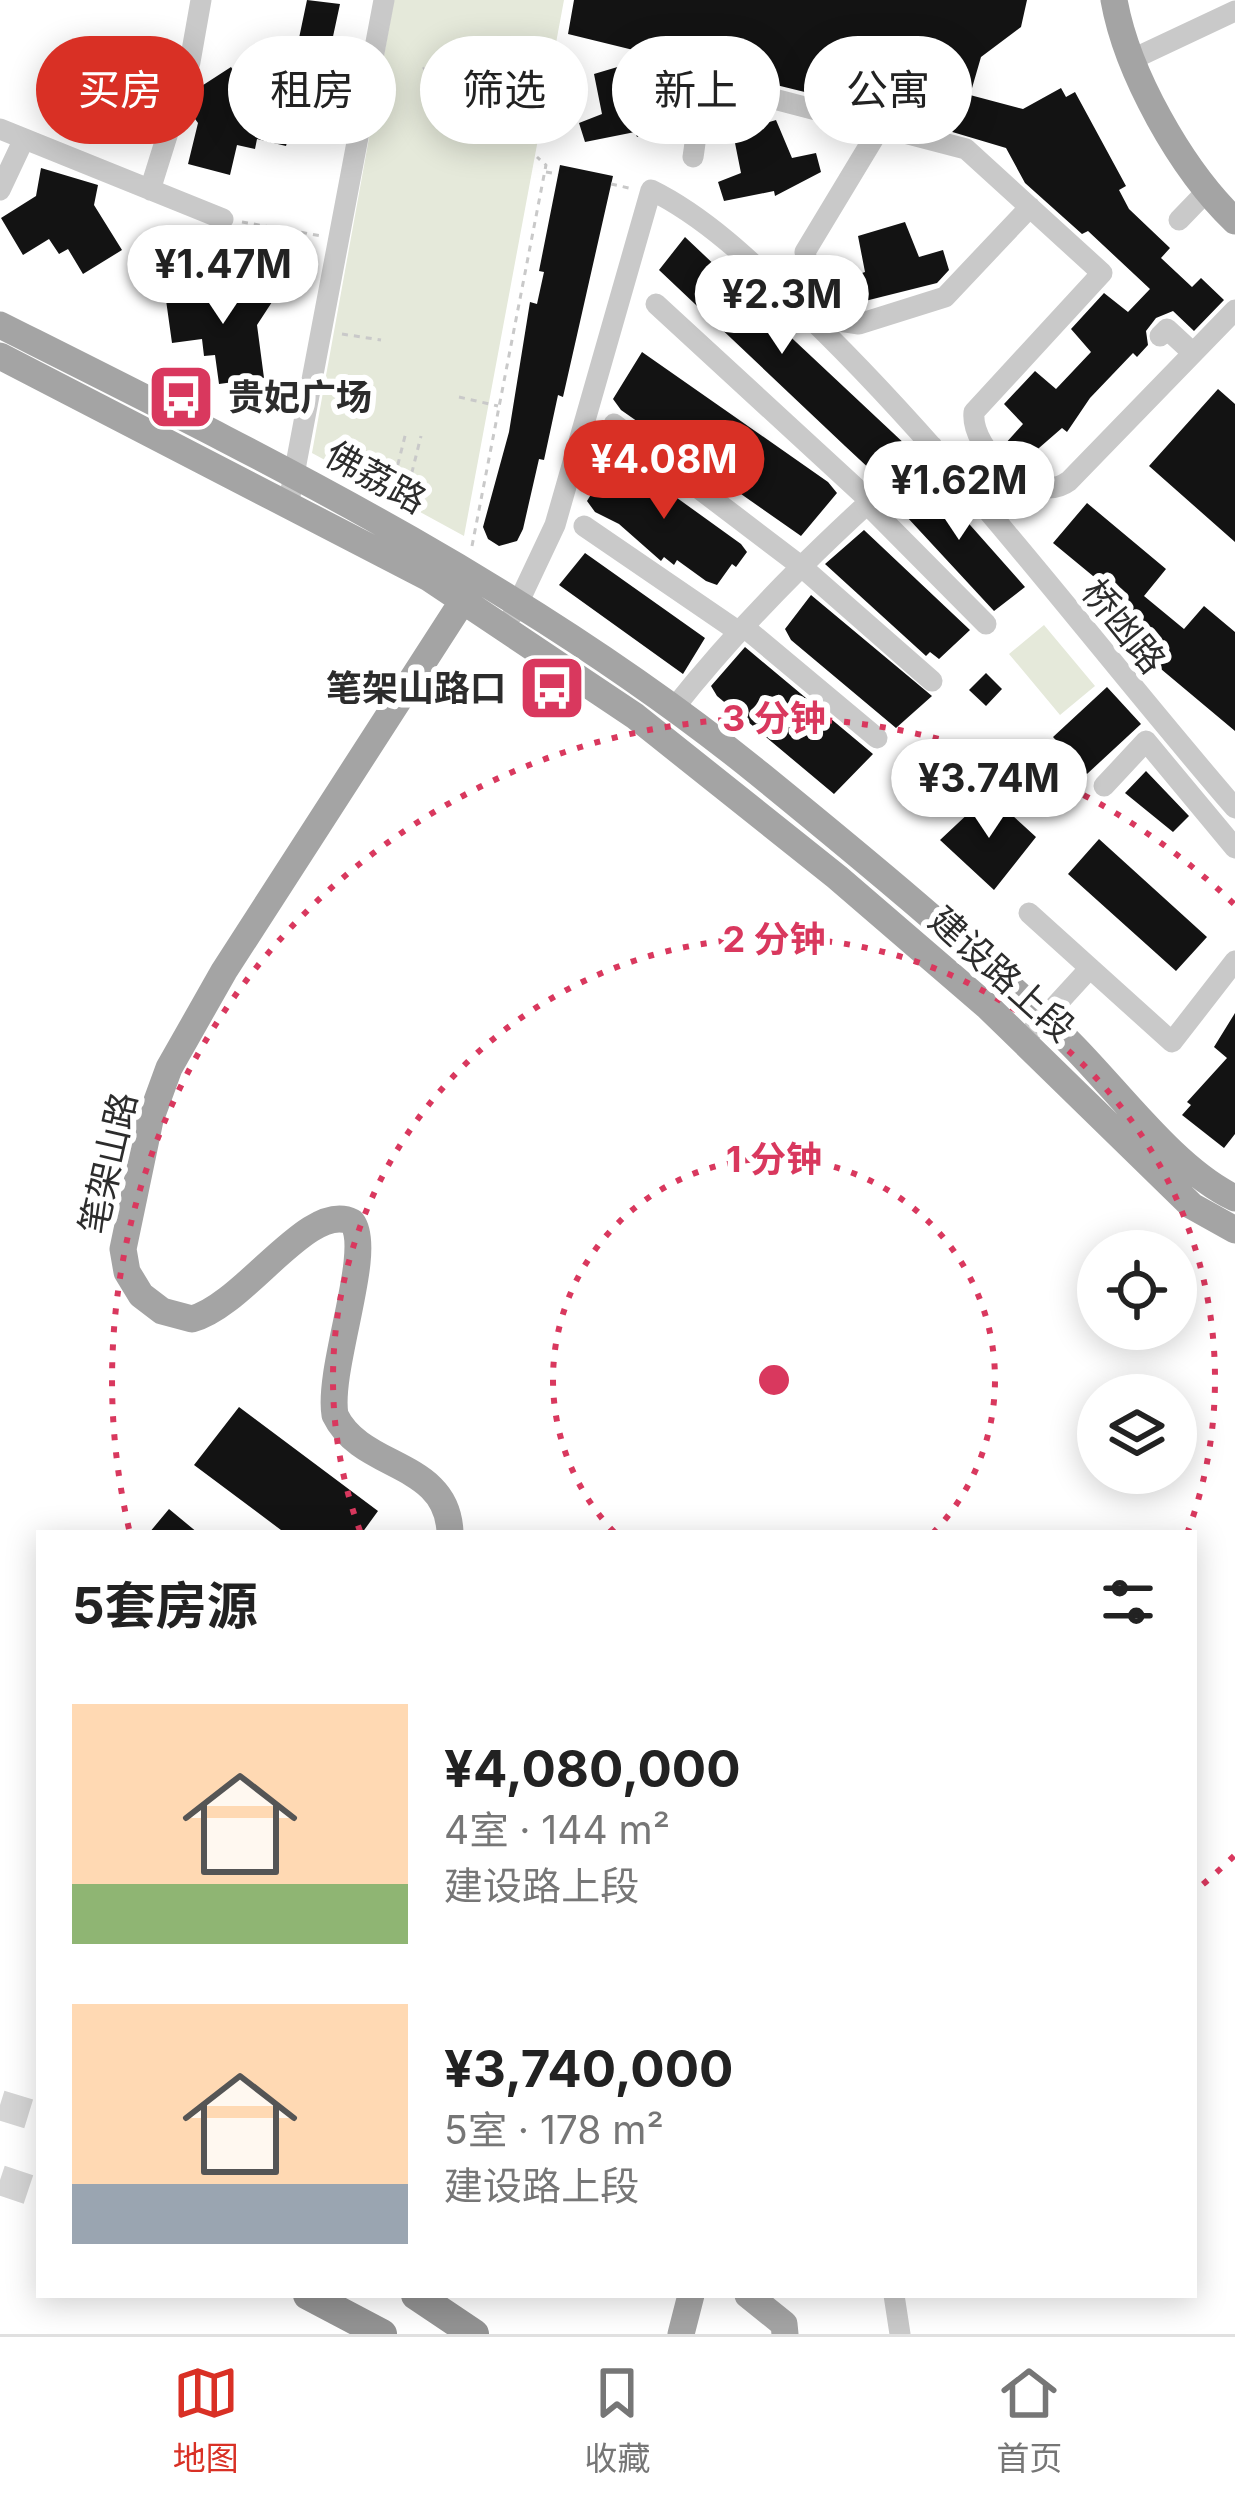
<!DOCTYPE html>
<html lang="zh">
<meta charset="utf-8">
<style>
body{margin:0;font-family:Inter,"Noto Sans SC",sans-serif;background:#f6f6f6;color:#222;height:100vh;display:flex;flex-direction:column;font-size:45px;white-space:nowrap}
*{box-sizing:border-box;margin:0}
p{font-size:39px;color:#767676}
.icon{flex:none;width:66px;height:66px;fill:none;stroke:currentColor;stroke-width:2;stroke-linecap:round;stroke-linejoin:round}
.map{position:relative;flex:1;overflow:hidden}
.drawer{position:absolute;left:36px;top:1530px;width:1161px;height:768px;display:flex;flex-direction:column;background:#fff;border-radius:0px;box-shadow:0 6px 30px #0003}
.drawer>*{flex:none}
.banner{position:absolute;left:36px;top:36px;width:1164px;height:108px;display:flex;gap:24px}
.fabs{position:absolute;left:1077px;top:1230px;display:grid;gap:24px}
.fabs a{display:grid;place-items:center;width:120px;height:120px;border-radius:50%;background:#fff;box-shadow:0 6px 30px #0003;font-size:60px}
.price{position:absolute;translate:-50% -102px;padding:0 27px;border-radius:42px;background:#fff;color:#222;font-size:39px;line-height:78px;filter:drop-shadow(0 3px 6px #0008)}
.price::after{content:'';position:absolute;left:50%;top:72px;width:36px;height:27px;margin-left:-18px;background:inherit;clip-path:polygon(0 0,100% 0,50% 100%)}
.price.current{background:#d93025;color:#fff}
ul{padding:0;list-style:none}
li{display:flex;align-items:center;gap:36px;height:300px;padding:0 36px}
li span{display:grid;place-items:center;flex:none;width:336px;height:240px;border-radius:0px;color:#555}
li>.icon{margin-inline-start:auto}
span .icon{width:144px;height:144px;fill:#fffc;stroke-width:1}
li b{font-size:51px}
h2{display:flex;justify-content:space-between;align-items:center;height:144px;padding:0 36px;font-size:51px}
.tag{padding:0 42px;border-radius:54px;background:#fff;box-shadow:0 6px 30px #0003;font-size:42px;line-height:108px}
.tag.current{background:#d93025;color:#fff}
.tab-bar{display:flex;justify-content:space-around;align-items:center;height:168px;border-top:3px solid #e0e0e0;background:#fff;font-size:33px;color:#767676}
.tab-bar a{display:grid;justify-items:center;gap:6px}
.tab-bar .current{color:#d93025}
.map>svg:first-child{display:block}
.green{fill:#e5e9da}
.building{fill:#131313}
.lines{fill:none;stroke-linecap:round;stroke-linejoin:round}
.highway-tunnel{stroke:#d5d5d5;stroke-width:30;stroke-dasharray:30 15;stroke-linecap:butt}
.path{stroke:#c9c9c9;stroke-width:3;stroke-dasharray:6 6;stroke-linecap:butt}
.minor{stroke:#c9c9c9;stroke-width:21}
.major{stroke:#a4a4a4;stroke-width:27}
.highway{stroke:#939393;stroke-width:30}
.ring{fill:none;stroke:#d9385e;stroke-width:6;stroke-dasharray:6 12}
.labels{text-anchor:middle;stroke-width:12;stroke-linejoin:round;paint-order:stroke}
.poi-label{font-size:36px;font-weight:bold;fill:#2c2c2c;stroke:#fff;text-anchor:start}
.street-label{font-size:36px;fill:#2c2c2c;stroke:#fff}
.centre{fill:#d9385e;stroke:#fff;stroke-width:6}
.ring-label{font-size:36px;text-anchor:middle;font-weight:bold;fill:#d9385e;stroke:#fff;stroke-width:12;stroke-linejoin:round;paint-order:stroke}
</style>
<div class="map">
<svg width="1235" height="2334" viewBox="0 0 1235 2334">
<rect width="100%" height="100%" fill="#fff"/>
<path class="green" d="M 394,0 L 564,0 L 464,536 L 312,453 Z
M 1044,625 L 1095,686 L 1060,715 L 1009,654 Z"/>
<path class="building" d="M 307,0 L 340,4 L 326,69 L 294,62 Z
M 574,0 L 1027,0 L 1021,27 L 981,57 L 970,95 L 1023,109 L 1061,88 L 1066,97 L 1075,92 L 1126,186 L 1119,190 L 1129,209 L 1170,248 L 1161,258 L 1192,287 L 1201,278 L 1224,300 L 1194,331 L 1173,311 L 1156,318 L 1146,331 L 1148,345 L 1137,357 L 1133,353 L 1090,398 L 1067,432 L 1062,428 L 1024,461 L 1005,444 L 1023,424 L 1004,404 L 1035,371 L 1056,389 L 1091,352 L 1071,329 L 1104,293 L 1128,312 L 1150,289 L 1088,231 L 1082,234 L 1025,183 L 1006,148 L 882,111 L 568,34 Z
M 641,60 L 653,99 L 677,94 L 683,112 L 637,137 L 635,132 L 585,142 L 579,123 L 602,114 L 594,74 Z
M 231,67 L 246,89 L 298,102 L 286,146 L 257,139 L 255,149 L 237,145 L 230,175 L 188,164 L 198,123 L 190,112 L 197,89 Z
M 776,120 L 792,158 L 816,153 L 821,172 L 775,196 L 774,191 L 724,201 L 718,182 L 741,173 L 733,133 Z
M 560,165 L 613,176 L 563,397 L 558,395 L 544,460 L 539,459 L 523,529 L 517,541 L 499,546 L 488,539 L 483,527 L 509,432 L 530,302 L 537,304 L 544,272 L 539,271 Z
M 41,168 L 98,185 L 94,205 L 122,250 L 83,274 L 68,249 L 59,254 L 49,239 L 23,255 L 1,218 L 36,196 Z
M 905,222 L 919,257 L 943,250 L 949,270 L 937,283 L 849,305 L 841,280 L 865,272 L 858,236 Z
M 685,237 L 796,342 L 908,447 L 874,473 L 845,446 L 659,270 Z
M 223,270 L 272,302 L 257,325 L 264,378 L 219,384 L 215,355 L 204,356 L 202,339 L 172,343 L 166,300 L 208,294 Z
M 642,352 L 828,482 L 837,493 L 801,536 L 621,410 L 613,399 Z
M 1218,389 L 1235,404 L 1235,542 L 1149,466 Z
M 616,454 L 741,544 L 747,552 L 736,567 L 732,564 L 717,585 L 706,581 L 677,560 L 674,565 L 664,557 L 661,561 L 619,524 L 595,512 L 587,501 Z
M 924,473 L 1025,587 L 994,611 L 894,503 Z
M 1087,503 L 1166,569 L 1144,596 L 1184,629 L 1204,606 L 1235,632 L 1235,731 L 1155,664 L 1160,658 L 1120,625 L 1133,609 L 1053,543 Z
M 864,530 L 970,630 L 939,659 L 930,652 L 926,656 L 825,564 Z
M 585,553 L 705,638 L 683,674 L 559,585 Z
M 811,595 L 932,696 L 896,728 L 791,640 L 785,629 Z
M 745,647 L 873,754 L 834,794 L 717,696 L 711,686 Z
M 986,673 L 1002,689 L 986,706 L 969,690 Z
M 1107,687 L 1141,724 L 1087,774 L 1053,737 Z
M 1146,771 L 1189,816 L 1173,832 L 1125,793 Z
M 989,794 L 1036,837 L 994,890 L 940,840 Z
M 1099,839 L 1207,937 L 1176,971 L 1068,874 Z
M 1235,1013 L 1235,1134 L 1224,1148 L 1182,1115 L 1191,1105 L 1187,1102 L 1227,1058 L 1214,1047 Z
M 239,1407 L 378,1511 L 362,1533 L 285,1533 L 194,1465 Z
M 169,1509 L 198,1533 L 149,1533 Z"/>
<g class="lines">
<path class="highway-tunnel" d="M 0,2105 L 39,2117
M 0,2180 L 39,2193"/>
<path class="path" d="M 427,73 L 424,68 L 436,60
M 546,172 L 558,174
M 611,184 L 633,189
M 242,222 L 322,236
M 342,334 L 381,340
M 459,397 L 498,406
M 389,500 L 406,432
M 403,508 L 421,436
M 472,546 L 546,165 L 537,157"/>
<path class="minor" d="M 1135,58 L 1235,11
M 881,126 L 805,252 L 815,297 L 833,320 L 859,324 L 945,297 L 1030,207
M 0,129 L 223,219
M 693,157 C 698,127 696,93 732,88 L 966,149 L 1102,273 L 974,412 C 970,450 1033,508 1069,481 L 1235,310
M 0,190 L 24,139
M 150,190 L 190,62 L 201,0
M 1179,220 L 1206,192
M 656,304 L 869,500
M 1160,336 L 1167,329 L 1193,353
M 614,424 L 802,567 L 932,681
M 289,501 L 384,0
M 866,503 L 986,624
M 584,526 L 739,632
M 513,614 L 555,525 L 651,190 C 710,219 761,271 808,316 C 964,467 1093,644 1235,808
M 744,627 L 877,738
M 674,708 C 750,612 840,526 932,446
M 1104,786 L 1146,741 L 1235,848
M 1029,913 L 1172,1042 L 1235,961
M 1024,1040 L 1090,968
M 894,2295 L 900,2334"/>
<path class="major" d="M 1114,0 C 1127,73 1181,169 1235,221
M 0,325 C 265,458 531,588 762,776 C 865,860 968,945 1064,1037 C 1114,1085 1173,1169 1235,1198
M 0,356 L 429,578 L 635,716 L 837,877 L 988,1007 L 1192,1206 L 1235,1230
M 450,1533 C 448,1460 362,1471 335,1415 C 327,1368 374,1250 352,1222 C 309,1200 245,1305 192,1319 L 162,1311 L 141,1295 L 127,1272 L 123,1249 L 150,1120 L 169,1068 L 224,971 L 471,588
M 748,2295 L 784,2324 L 785,2334
M 681,2334 L 691,2295"/>
<path class="highway" d="M 308,2295 L 382,2334
M 416,2295 L 474,2334"/>
</g>
<g class="ring">
<path d="M614 1532A221 221 0 1 1 934 1532"/>
<path d="M360 1531A441 441 0 1 1 1188 1531"/>
<path d="M1234 1856A662 662 0 0 1 1195 1891M129 1529A662 662 0 0 1 1234 904"/>
</g>
<defs>
<g id="bus-square" transform="scale(3.45)"><rect x="-9" y="-9" width="18" height="18" rx="4" fill="#d9385e" stroke="#fff"/><path d="M-5-6H5V4H4V6H2V4H-2V6H-4V4H-5ZM-3.5-4V0h7V-4ZM-3.5 1.2v1.5H-2V1.2ZM2 1.2v1.5H3.5V1.2Z" fill="#fff"/></g>
</defs>
<g fill-rule="evenodd">
<use href="#bus-square" x="181" y="397"/>
<use href="#bus-square" x="552" y="688"/>
</g>
<g class="labels">
<g class="poi-label">
<text x="228" y="410">贵妃广场</text>
<text x="506" y="701" text-anchor="end">笔架山路口</text>
</g>
<g class="street-label">
<text transform="translate(376 477) rotate(29)" y="13">佛荔路</text>
<text transform="translate(1124 626) rotate(51)" y="13">桥凼路</text>
<text transform="translate(1002 974) rotate(42)" y="13">建设路上段</text>
<text transform="translate(108 1163) rotate(-77)" y="13">笔架山路</text>
</g>
</g>
<circle cx="774" cy="1380" r="18" class="centre"/>
<g class="ring-label">
<text x="774" y="731">3 分钟</text>
<text x="774" y="952">2 分钟</text>
<text x="774" y="1172">1 分钟</text>
</g>
</svg>
<div class="fabs">
<a><svg class="icon" aria-label="locate" viewBox="0 0 24 24"><circle cx="12" cy="12" r="6"/><path d="M12 2v4M12 18v4M2 12h4M18 12h4"/></svg></a>
<a><svg class="icon" aria-label="layers" viewBox="0 0 24 24"><path d="M12 4l9 5-9 5-9-5zM3 14l9 5 9-5"/></svg></a>
</div>
<b class="price" style="left:223px;top:327px">¥1.47M</b>
<b class="price" style="left:782px;top:357px">¥2.3M</b>
<b class="price current" style="left:664px;top:522px">¥4.08M</b>
<b class="price" style="left:959px;top:543px">¥1.62M</b>
<b class="price" style="left:989px;top:841px">¥3.74M</b>
<div class="banner">
<a class="tag current">买房</a>
<a class="tag">租房</a>
<a class="tag">筛选</a>
<a class="tag">新上</a>
<a class="tag">公寓</a>
</div>
<section class="drawer">
<h2>5套房源<svg class="icon" aria-label="filters" viewBox="0 0 24 24"><path d="M4 7h16M4 17h16"/><circle cx="9" cy="7" r="2"/><circle cx="15" cy="17" r="2"/></svg></h2>
<ul>
<li><span style="background:linear-gradient(#ffd9b3 75%,#8fb573 0)"><svg class="icon" aria-label="home" viewBox="0 0 24 24"><path d="M3 11l9-7 9 7M6 9v11h12V9"/></svg></span><div><b>¥4,080,000</b><p>4室 · 144 m²</p><p>建设路上段</p></div></li>
<li><span style="background:linear-gradient(#ffd9b3 75%,#9aa5b1 0)"><svg class="icon" aria-label="home" viewBox="0 0 24 24"><path d="M3 11l9-7 9 7M6 9v11h12V9"/></svg></span><div><b>¥3,740,000</b><p>5室 · 178 m²</p><p>建设路上段</p></div></li>
</ul>
</section>
</div>
<nav class="tab-bar">
<a class="current"><svg class="icon" aria-label="map" viewBox="0 0 24 24"><path d="M3 6l6-2 6 2 6-2v14l-6 2-6-2-6 2zM9 4v14M15 6v14"/></svg>地图</a>
<a><svg class="icon" aria-label="saved" viewBox="0 0 24 24"><path d="M7 4h10v16l-5-4-5 4z"/></svg>收藏</a>
<a><svg class="icon" aria-label="home" viewBox="0 0 24 24"><path d="M3 11l9-7 9 7M6 9v11h12V9"/></svg>首页</a>
</nav>
